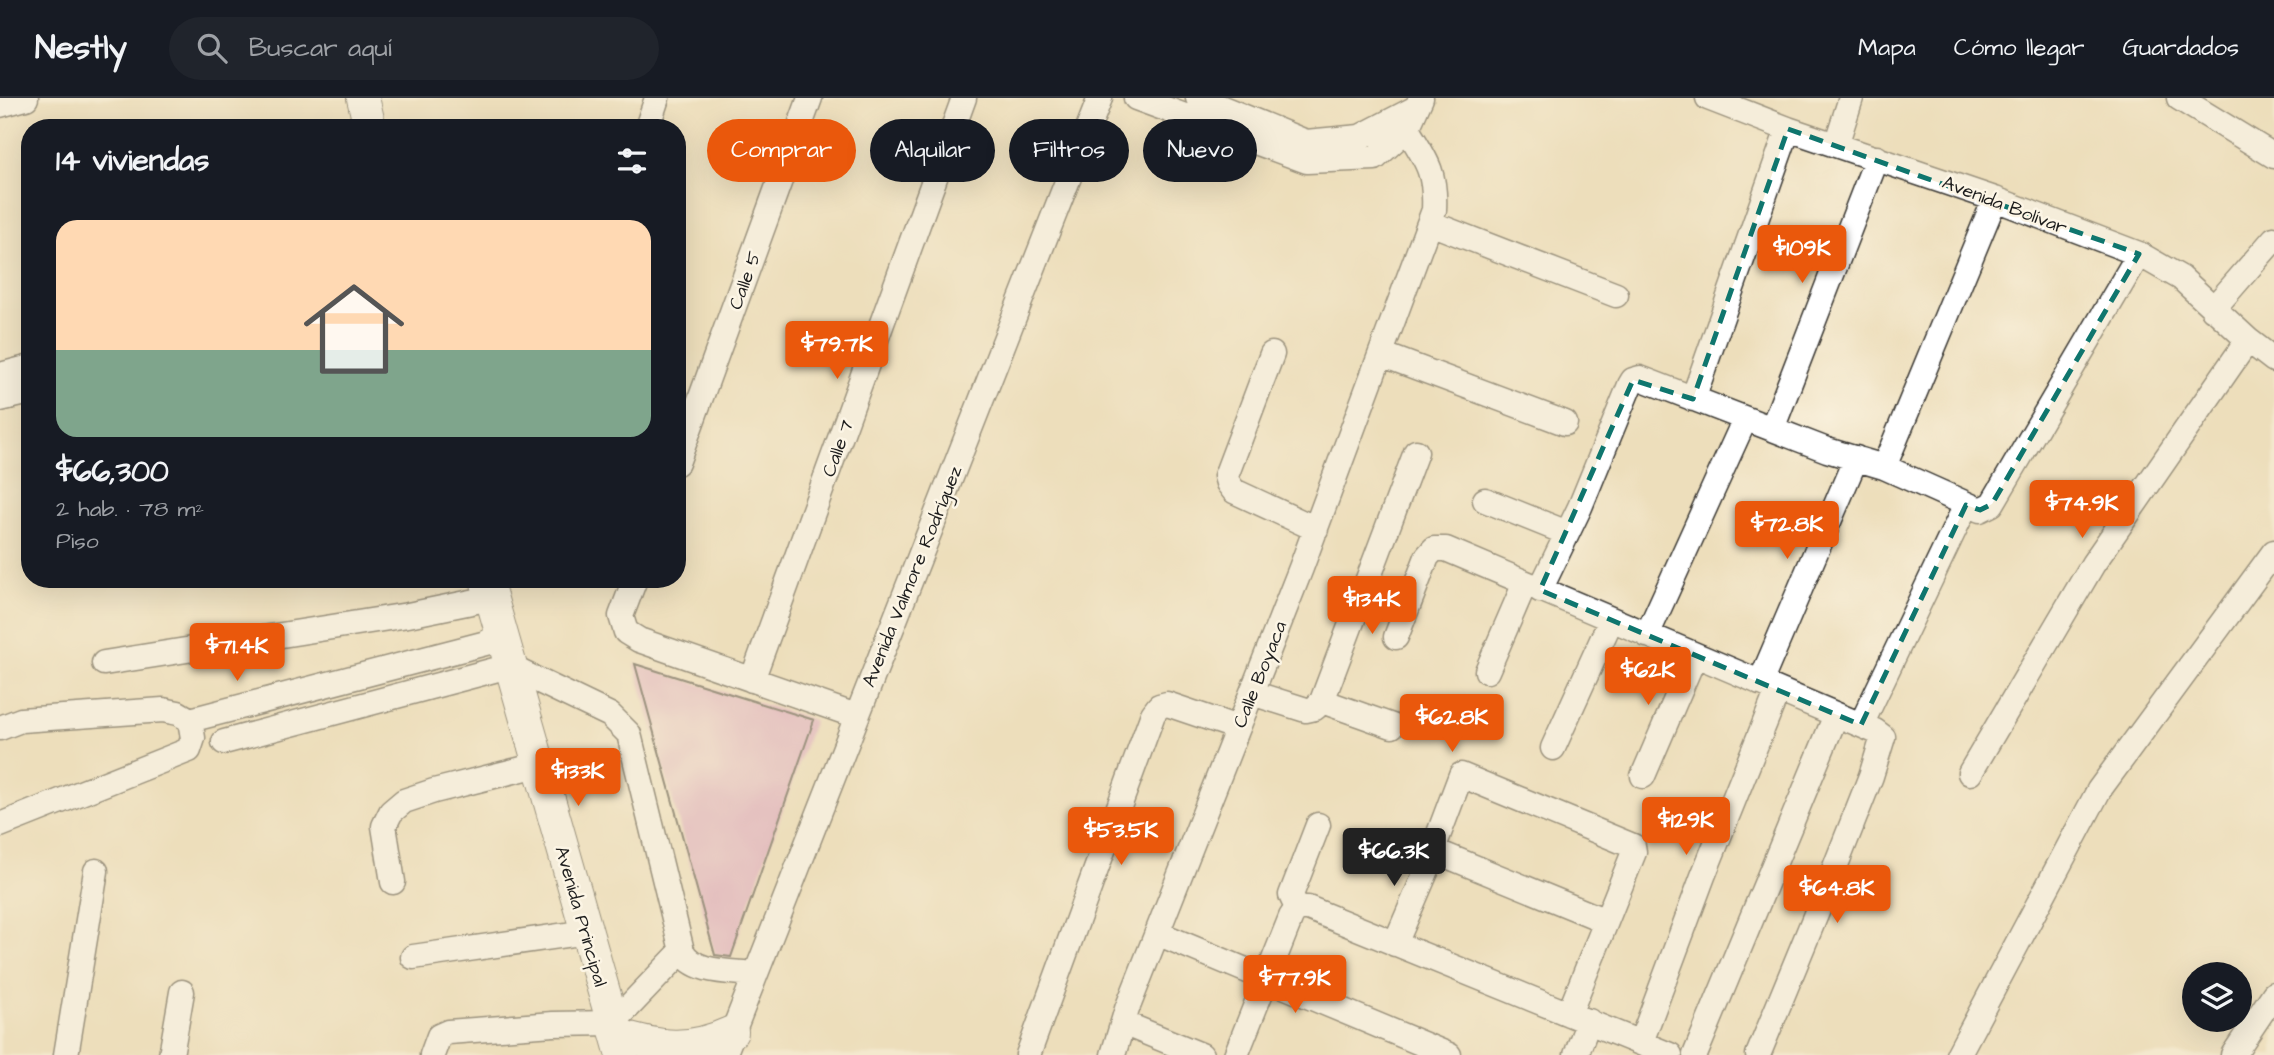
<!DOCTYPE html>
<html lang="es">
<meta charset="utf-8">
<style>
body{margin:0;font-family:"Architects Daughter",sans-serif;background:#20242c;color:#f1f3f6;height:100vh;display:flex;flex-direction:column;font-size:26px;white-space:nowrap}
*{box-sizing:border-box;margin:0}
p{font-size:23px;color:#9ea1a6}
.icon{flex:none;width:38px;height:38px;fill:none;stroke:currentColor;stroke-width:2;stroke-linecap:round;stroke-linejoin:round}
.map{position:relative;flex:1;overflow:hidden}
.panel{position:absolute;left:21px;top:21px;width:665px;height:469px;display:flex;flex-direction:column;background:#171b24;border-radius:28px;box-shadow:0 7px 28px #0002}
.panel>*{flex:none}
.top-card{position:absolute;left:707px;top:21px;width:665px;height:63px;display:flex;gap:14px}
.fabs{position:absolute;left:2182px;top:864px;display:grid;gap:14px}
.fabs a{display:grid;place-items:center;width:70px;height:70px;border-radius:50%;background:#171b24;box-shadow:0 7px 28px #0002;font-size:35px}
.price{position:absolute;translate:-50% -60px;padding:0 16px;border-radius:7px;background:#ea580c;color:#fff;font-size:23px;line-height:46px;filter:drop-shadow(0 2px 4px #0008)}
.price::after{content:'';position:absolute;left:50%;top:42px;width:21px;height:16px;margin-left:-10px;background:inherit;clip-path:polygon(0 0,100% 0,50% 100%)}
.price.on{background:#222;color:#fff}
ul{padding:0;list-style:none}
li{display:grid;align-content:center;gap:14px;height:371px;padding:0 35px}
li+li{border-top:2px solid #363941}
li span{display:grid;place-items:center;height:217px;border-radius:21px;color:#555}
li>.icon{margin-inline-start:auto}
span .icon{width:126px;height:126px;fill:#fffc;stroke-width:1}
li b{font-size:30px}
h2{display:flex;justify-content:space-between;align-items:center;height:84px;padding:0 35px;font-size:30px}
.pill{padding:0 24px;border-radius:32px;background:#171b24;box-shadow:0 7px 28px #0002;font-size:24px;line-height:63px}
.pill.on{background:#ea580c;color:#fff}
header{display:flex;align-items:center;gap:42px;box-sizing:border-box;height:98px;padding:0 35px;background:#171b24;border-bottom:2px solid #363941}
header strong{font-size:33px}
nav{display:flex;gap:38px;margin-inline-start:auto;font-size:24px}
.search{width:490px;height:63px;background:#20242c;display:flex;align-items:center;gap:18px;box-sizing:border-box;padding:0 24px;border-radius:38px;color:#9ea1a6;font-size:26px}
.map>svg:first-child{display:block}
.building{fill:#d690c0}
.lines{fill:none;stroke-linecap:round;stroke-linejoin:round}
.minor-casing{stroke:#3b3934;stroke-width:27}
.major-casing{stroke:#3b3934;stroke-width:34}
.minor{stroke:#fff;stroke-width:24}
.major{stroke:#fff;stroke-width:32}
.marked{fill:none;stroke:#0f766e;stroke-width:5;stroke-dasharray:14 9;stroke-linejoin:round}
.labels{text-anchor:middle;stroke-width:5;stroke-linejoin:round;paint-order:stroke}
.street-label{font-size:19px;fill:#1c1c1c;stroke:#fcf5e5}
</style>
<header>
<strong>Nestly</strong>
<div class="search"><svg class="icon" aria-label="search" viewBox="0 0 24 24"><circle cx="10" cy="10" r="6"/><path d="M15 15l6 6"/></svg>Buscar aquí</div>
<nav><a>Mapa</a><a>Cómo llegar</a><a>Guardados</a></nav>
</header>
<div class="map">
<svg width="2274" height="957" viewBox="0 0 2274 957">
<rect width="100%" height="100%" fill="#fcf5e5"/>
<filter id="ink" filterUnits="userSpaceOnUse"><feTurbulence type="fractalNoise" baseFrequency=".0143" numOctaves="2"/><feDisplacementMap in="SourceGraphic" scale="14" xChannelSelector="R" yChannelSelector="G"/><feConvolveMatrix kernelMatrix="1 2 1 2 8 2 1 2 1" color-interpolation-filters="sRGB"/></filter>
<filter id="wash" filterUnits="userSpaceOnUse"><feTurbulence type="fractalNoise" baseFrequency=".00686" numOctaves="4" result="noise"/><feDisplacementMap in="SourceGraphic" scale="28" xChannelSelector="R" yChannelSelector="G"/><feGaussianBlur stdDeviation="1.57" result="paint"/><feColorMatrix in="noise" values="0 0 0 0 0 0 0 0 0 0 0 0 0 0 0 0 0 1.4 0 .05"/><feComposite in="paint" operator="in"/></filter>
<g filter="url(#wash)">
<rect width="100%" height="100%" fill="#eddebb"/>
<g id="blocks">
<path class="building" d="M 635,566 L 814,622 L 731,859 L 715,857 Z"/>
</g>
</g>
<g filter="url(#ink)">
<use href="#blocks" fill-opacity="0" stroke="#3b3934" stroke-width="2"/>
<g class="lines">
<g class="minor-casing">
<path id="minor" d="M 1136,0 L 1307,63 L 1375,60 L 1407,31
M 1198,0 L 1306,44 L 1360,39 L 1416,10
M 1708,0 L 1788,31 L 1995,101 L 2139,156 L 2181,180 L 2248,242 L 2274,262
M 2179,0 L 2274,58
M 0,7 L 26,0
M 647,30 L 657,0
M 1836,47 L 1851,0
M 1430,125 L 1616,197
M 2213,211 L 2274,141
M 1272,256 L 1226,378 L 1228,385 L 1234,393 L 1316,431
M 1381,256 L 1565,325
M 0,277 L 30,269
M 0,301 L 30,294
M 1693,301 L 1788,31
M 1772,331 L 1877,60
M 677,365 L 810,0
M 1884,369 L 1995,101
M 1485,402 L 1567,435
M 635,481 L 621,518 L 626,534 L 639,542 L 856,618
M 1540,492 L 1580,409 L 1630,287 L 1633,282 L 1640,280 L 1827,352 L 1884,369 L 1980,412 L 1992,406 L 2139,156
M 1647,537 L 1745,321
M 1396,539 L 1427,459 L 1434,451 L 1446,451 L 1875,633 L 1883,639 L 1871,678 L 1826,792 L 1758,957
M 104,565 L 408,517 L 491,500
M 1487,573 L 1525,485
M 752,582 L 964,0
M 1760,585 L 1856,360
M 1252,595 L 1306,612 L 1315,610 L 1322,603 L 1416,354
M 1322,603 L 1392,628
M 1861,627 L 1966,407
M 0,630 L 21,622 L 163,612 L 178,615 L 190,622 L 486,545 L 501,536
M 224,644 L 498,571 L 510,569 L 610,617 L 629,636 L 682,853 C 694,876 731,873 755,876
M 1553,650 L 1611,522
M 1970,675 L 2093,466 L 2248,242
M 1643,678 L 1695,557
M 0,727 L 189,652 L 193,640 L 190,622
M 393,784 L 384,728 L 391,714 L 404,703 L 434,693 L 538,667
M 1297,810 L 1291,797 L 1318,727
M 1157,835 L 1449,957
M 1395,846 L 1435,753
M 413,859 L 587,834
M 1569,916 L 1634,754 L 1633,748 L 1461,677 L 1435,746 L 1435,753 L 1606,823
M 1123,925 L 1201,957
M 1641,944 L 1703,778 L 1778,592
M 66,957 L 96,773
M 171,957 L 182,894
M 432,957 L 439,938 L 448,934 L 553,926 L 613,925 L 682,853
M 724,957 L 1100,0
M 1028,957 L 1153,616 L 1159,608 L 1167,606 L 1238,630
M 1113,957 L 1127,911 L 1301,470 L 1434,112 C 1436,74 1426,62 1407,31 L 1421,0
M 1236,957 L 1291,819 L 1297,810 L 1308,810 L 1670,957
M 1576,957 L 1589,923
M 1695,957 L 1836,617
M 1958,957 L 2099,692 L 2274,454
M 2233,957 L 2274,896"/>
</g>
<g class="major-casing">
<path id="major" d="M 363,0 L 370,30
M 486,481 L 622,957
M 616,936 C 661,950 689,954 732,934"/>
</g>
<use href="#minor" class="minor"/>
<use href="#major" class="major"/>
</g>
</g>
<path d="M0 0H2274V957H0ZM 1788,31 L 2139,156 L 1992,406 L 1980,412 L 1966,407 L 1861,627 L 1540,492 L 1633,282 L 1693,301 Z" fill="#eddebb" fill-opacity=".55" fill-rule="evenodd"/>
<path class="marked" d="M 1788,31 L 2139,156 L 1992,406 L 1980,412 L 1966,407 L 1861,627 L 1540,492 L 1633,282 L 1693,301 Z"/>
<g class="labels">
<g class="street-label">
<text transform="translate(2005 106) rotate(21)" y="7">Avenida Bolívar</text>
<text transform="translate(744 182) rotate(-70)" y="7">Calle 5</text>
<text transform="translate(837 350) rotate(-70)" y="7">Calle 7</text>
<text transform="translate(911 478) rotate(-68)" y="7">Avenida Valmore Rodríguez</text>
<text transform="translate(1259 576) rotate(-68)" y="7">Calle Boyaca</text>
<text transform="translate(582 818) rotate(74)" y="7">Avenida Principal</text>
</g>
</g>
</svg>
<div class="fabs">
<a><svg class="icon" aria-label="layers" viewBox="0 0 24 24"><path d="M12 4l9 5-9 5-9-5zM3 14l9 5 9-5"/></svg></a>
</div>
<b class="price" style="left:1802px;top:187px">$109K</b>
<b class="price" style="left:837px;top:283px">$79.7K</b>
<b class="price" style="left:2082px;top:442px">$74.9K</b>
<b class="price" style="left:1787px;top:463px">$72.8K</b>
<b class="price" style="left:1372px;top:538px">$134K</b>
<b class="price" style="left:237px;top:585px">$71.4K</b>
<b class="price" style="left:1648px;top:609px">$62K</b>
<b class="price" style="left:1452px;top:656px">$62.8K</b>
<b class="price" style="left:578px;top:710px">$133K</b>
<b class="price" style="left:1686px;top:759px">$129K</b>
<b class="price" style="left:1121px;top:769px">$53.5K</b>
<b class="price on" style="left:1394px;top:790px">$66.3K</b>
<b class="price" style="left:1837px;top:827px">$64.8K</b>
<b class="price" style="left:1295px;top:917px">$77.9K</b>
<div class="top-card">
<a class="pill on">Comprar</a>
<a class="pill">Alquilar</a>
<a class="pill">Filtros</a>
<a class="pill">Nuevo</a>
</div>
<section class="panel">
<h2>14 viviendas<svg class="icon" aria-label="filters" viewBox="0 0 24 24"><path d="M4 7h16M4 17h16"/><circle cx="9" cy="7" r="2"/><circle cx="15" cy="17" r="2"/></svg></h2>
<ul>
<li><span style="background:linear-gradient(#ffd9b3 60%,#7fa58c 0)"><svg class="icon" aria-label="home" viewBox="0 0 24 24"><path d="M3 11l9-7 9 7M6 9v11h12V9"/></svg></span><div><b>$66,300</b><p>2 hab. · 78 m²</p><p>Piso</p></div></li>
</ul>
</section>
</div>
